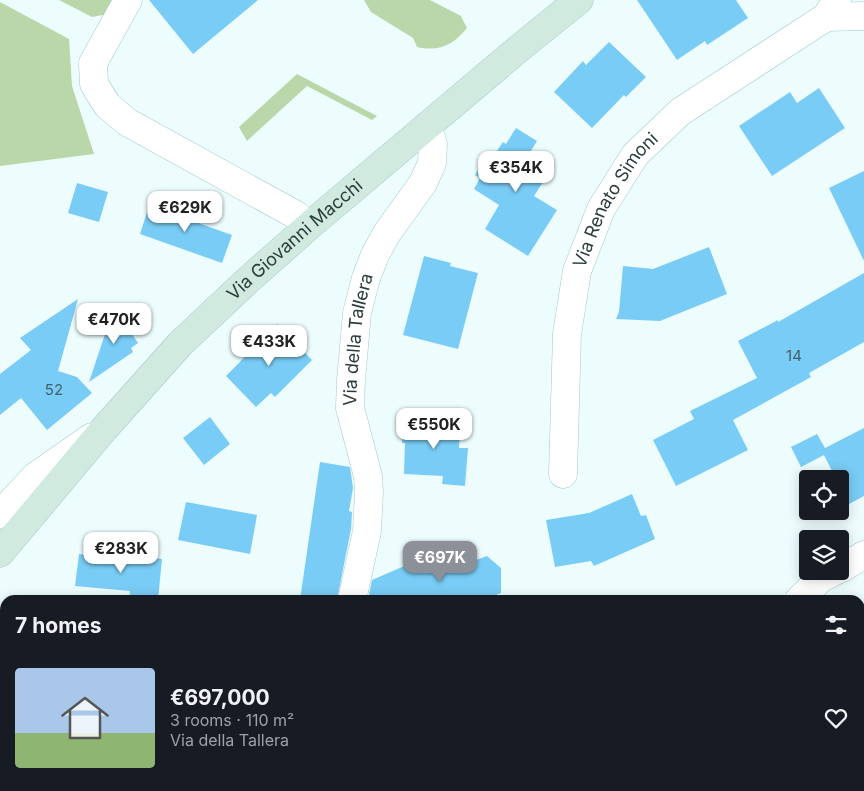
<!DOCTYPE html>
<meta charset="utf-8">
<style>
body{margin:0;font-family:Inter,sans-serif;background:#242831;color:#f1f3f6;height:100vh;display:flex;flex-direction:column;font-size:19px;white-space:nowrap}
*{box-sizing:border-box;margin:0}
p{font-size:16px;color:#9ea1a6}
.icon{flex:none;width:28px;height:28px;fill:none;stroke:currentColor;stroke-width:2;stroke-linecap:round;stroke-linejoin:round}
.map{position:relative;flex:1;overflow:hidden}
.drawer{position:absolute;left:0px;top:595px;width:865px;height:196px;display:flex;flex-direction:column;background:#171b24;border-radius:15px 15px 0 0;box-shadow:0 2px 12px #0003}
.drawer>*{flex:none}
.tools{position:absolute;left:799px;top:470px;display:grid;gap:10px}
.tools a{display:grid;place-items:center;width:50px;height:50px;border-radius:5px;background:#171b24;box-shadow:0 2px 12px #0003;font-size:25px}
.price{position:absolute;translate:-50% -42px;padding:0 11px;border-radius:10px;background:#fff;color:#222;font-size:16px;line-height:32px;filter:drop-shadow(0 1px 2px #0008)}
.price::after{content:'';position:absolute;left:50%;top:30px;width:15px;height:11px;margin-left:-8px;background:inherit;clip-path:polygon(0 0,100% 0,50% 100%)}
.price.on{background:#8c9099;color:#fff}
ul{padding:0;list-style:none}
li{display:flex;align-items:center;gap:15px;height:125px;padding:0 15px}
li span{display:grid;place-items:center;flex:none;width:140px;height:100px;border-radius:5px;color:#555}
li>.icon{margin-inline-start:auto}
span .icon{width:60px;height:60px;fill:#fffc;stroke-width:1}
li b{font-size:21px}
h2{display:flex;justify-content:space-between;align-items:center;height:60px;padding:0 15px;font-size:21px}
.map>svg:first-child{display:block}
.green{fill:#bad7a9}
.building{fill:#79ccf5}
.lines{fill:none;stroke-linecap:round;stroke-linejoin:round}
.lane-casing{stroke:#a1c9ca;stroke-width:15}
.street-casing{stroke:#a1c9ca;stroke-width:29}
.secondary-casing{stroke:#a1c9ca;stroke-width:29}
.path{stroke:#8b9b9b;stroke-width:3;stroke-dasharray:2.5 2.5;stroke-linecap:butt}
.lane{stroke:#fff;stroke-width:14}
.street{stroke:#fff;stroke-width:28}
.secondary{stroke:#d0eae0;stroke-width:28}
.labels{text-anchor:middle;stroke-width:4.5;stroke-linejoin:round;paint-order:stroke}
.number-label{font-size:15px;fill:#40616b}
.street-label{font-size:18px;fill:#2d3d3d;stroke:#fff}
</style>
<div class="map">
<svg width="864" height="791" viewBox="0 0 864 791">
<rect width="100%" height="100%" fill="#edfdfe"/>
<path class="green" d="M 59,0 L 121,0 L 114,13 L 92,17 Z
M 364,0 L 430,0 L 461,16 L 467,28 C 453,45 440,52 417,47 L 413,38 L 371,12 Z
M 0,2 L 69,39 L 72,86 L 94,154 L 0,166 Z
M 297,74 L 377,116 L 372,120 L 307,86 L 247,141 L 239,127 Z"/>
<path class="building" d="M 149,0 L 258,0 L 193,54 Z
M 637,0 L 736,0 L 748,18 L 707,45 L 705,41 L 677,60 Z
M 609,42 L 646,77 L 626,97 L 624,95 L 592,128 L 554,92 L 583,61 L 586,65 Z
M 819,88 L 845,128 L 772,176 L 739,126 L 790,92 L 797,103 Z
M 516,128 L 537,141 L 529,154 L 552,168 L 534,196 L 557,210 L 528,256 L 485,229 L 499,205 L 474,189 L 480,178 L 475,175 L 490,151 L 495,154 L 503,142 L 506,144 Z
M 864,171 L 864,261 L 829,188 Z
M 77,183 L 108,192 L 99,222 L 68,213 Z
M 150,203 L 186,216 L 187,219 L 232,235 L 222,263 L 140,234 Z
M 709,247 L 727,294 L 660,321 L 616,319 L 619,312 L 623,266 L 653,269 Z
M 424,256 L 451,263 L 450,266 L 478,273 L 458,349 L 403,335 Z
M 864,273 L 864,342 L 809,373 L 811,377 L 733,420 L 748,450 L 676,486 L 653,440 L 694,419 L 690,411 L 757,378 L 738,341 L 778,320 L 778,322 Z
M 78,299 L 58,371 L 77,377 L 92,393 L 47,430 L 21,398 L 0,415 L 0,374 L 31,350 L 20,338 Z
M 114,307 L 138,343 L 131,348 L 133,352 L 89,382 Z
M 277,324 L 312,360 L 275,397 L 271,393 L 256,407 L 226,376 Z
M 404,416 L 450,419 L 449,430 L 460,431 L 459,448 L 468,448 L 465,486 L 442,484 L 443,476 L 404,474 L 405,443 L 402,443 Z
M 210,417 L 230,444 L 204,465 L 183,438 Z
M 864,428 L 864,496 L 849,504 L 840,486 L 840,479 L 836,479 L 824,455 L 801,467 L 791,447 L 817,434 L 825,448 Z
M 320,462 L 350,467 L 353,488 L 349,511 L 352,512 L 351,529 L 337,600 L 300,600 Z
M 632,494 L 641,516 L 646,515 L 655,539 L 594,566 L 591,561 L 555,567 L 546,520 L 589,513 Z
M 186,502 L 257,515 L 250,554 L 178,540 Z
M 96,552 L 162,559 L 158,600 L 129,599 L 130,591 L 75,586 L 79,554 L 96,556 Z
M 487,556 L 501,568 L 501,593 L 484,600 L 368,600 L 372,580 L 416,561 L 435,575 Z"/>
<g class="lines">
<g class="lane-casing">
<path id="lane" d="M 90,786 L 294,791"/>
</g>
<g class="street-casing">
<g id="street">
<path d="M 128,0 L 93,63 L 94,84 L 107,105 L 127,122 L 296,215 L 309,226"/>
<path d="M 826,17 L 864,16"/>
<path id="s1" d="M 563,474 L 567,334 L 577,271 L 601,209 L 635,155 L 680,112 L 826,17 L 837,0"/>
<path d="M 0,514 L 36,476 L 92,437"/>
<path d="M 840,569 L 864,555"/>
<path id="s2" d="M 352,600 L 367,531 L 369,492 L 368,476 L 350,408 L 351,380 L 357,313 L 366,278 L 375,255 L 387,233 L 423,183 L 432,163 L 433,144 L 427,126"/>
<path d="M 799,600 L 820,579 L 835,571"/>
<path d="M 766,786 L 767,791"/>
<path d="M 294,791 L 297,786"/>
</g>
</g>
<g class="secondary-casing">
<g id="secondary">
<path id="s3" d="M 0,553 L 104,429 L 180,344 L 247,281 L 309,226 L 517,50 L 579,0"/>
</g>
</g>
<path class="path" d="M 0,691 L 5,692"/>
<use href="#lane" class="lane"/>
<use href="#street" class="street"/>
<use href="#secondary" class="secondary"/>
</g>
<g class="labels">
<g class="number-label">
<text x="794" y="361">14</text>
<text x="54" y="395">52</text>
</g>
<g class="street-label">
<text dy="6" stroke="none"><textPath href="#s1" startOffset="285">Via Renato Simoni</textPath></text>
<text dy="6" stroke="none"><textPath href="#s3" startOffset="431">Via Giovanni Macchi</textPath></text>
<text dy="6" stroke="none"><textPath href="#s2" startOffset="265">Via della Tallera</textPath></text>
</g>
</g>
</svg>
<div class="tools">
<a><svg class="icon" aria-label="locate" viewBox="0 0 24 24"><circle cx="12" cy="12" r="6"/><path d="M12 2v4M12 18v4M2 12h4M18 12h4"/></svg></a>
<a><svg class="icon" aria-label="layers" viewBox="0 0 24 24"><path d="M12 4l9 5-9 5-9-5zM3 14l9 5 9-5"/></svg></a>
</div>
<b class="price" style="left:516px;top:193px">€354K</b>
<b class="price" style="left:185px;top:233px">€629K</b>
<b class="price" style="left:114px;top:345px">€470K</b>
<b class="price" style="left:269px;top:367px">€433K</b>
<b class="price" style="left:434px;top:450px">€550K</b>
<b class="price" style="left:121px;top:574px">€283K</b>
<b class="price on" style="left:440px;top:583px">€697K</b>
<section class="drawer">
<h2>7 homes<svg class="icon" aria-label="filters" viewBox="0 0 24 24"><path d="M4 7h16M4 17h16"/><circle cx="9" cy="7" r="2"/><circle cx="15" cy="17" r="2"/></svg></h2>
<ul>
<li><span style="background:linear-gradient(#a9c7e8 65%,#8fb573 0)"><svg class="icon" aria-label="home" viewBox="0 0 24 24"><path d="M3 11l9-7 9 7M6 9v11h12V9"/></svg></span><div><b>€697,000</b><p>3 rooms · 110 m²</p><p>Via della Tallera</p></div><svg class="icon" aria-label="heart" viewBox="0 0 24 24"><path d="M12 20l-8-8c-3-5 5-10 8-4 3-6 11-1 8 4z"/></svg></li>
</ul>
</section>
</div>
